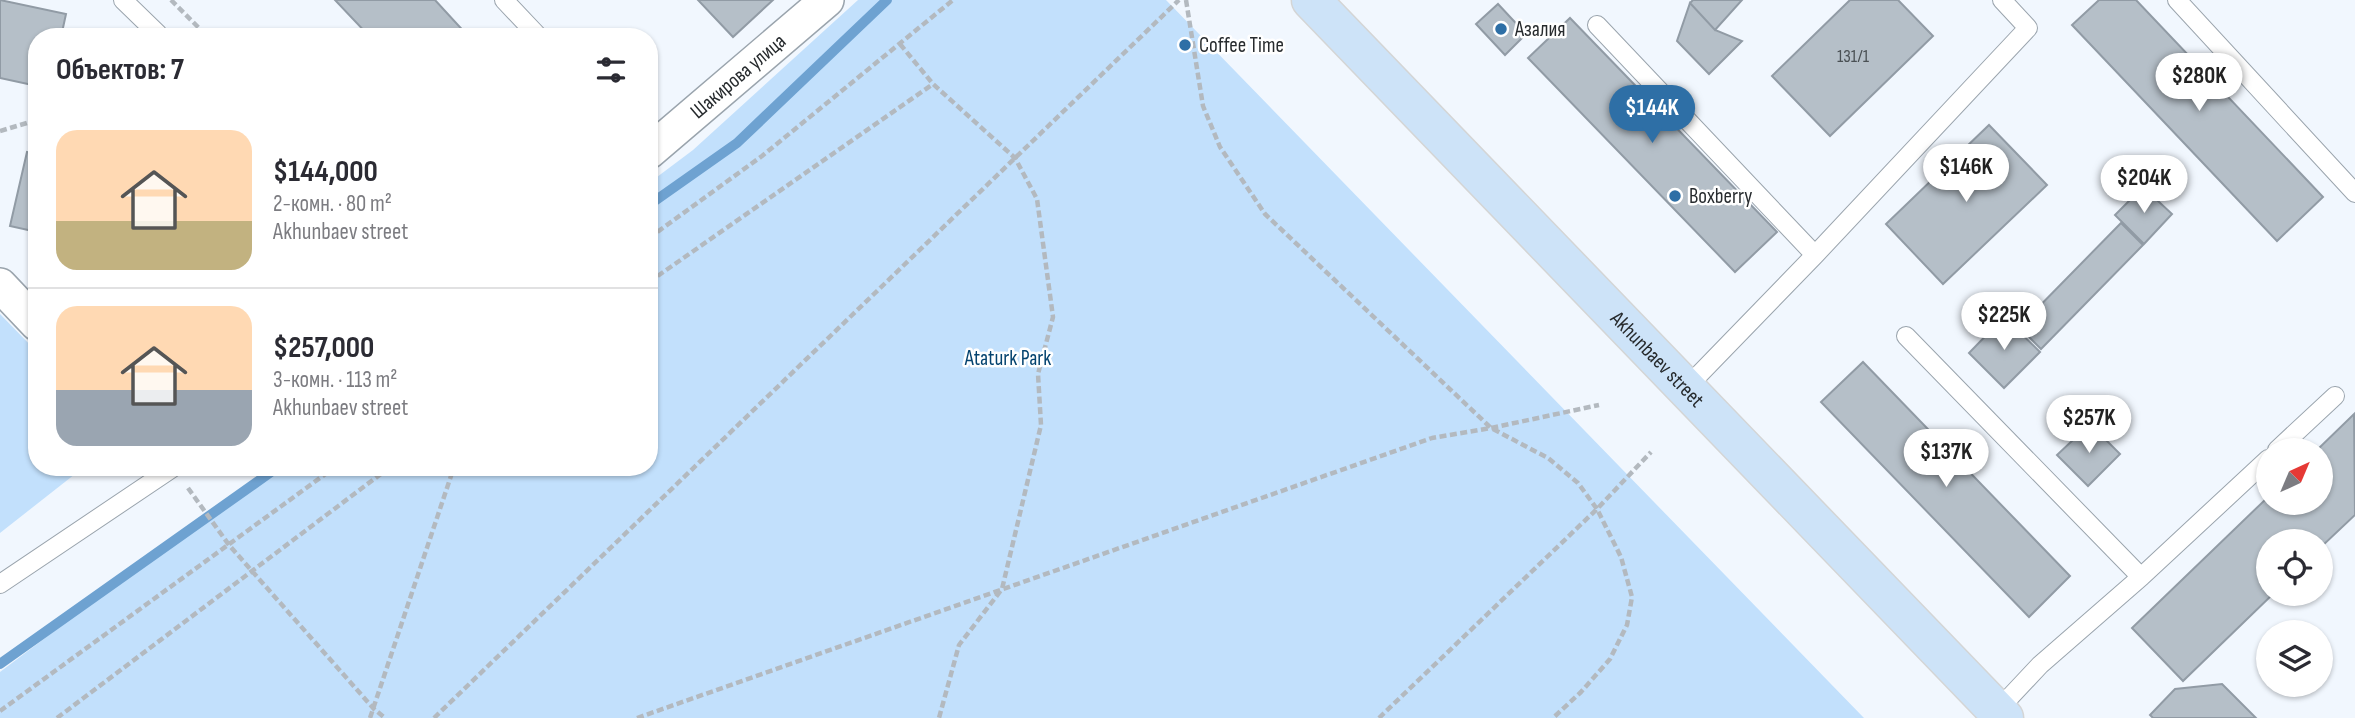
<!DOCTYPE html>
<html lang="ru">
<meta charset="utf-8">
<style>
body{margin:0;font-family:"Sofia Sans Condensed",sans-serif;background:#f2f2f3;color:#2b2b33;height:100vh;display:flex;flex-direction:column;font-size:26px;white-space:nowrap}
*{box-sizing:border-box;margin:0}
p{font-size:23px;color:#7c7c81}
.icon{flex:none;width:38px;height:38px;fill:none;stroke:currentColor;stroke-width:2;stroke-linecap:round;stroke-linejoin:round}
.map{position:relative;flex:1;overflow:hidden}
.sheet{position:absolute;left:28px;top:28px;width:630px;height:448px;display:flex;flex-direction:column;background:#fff;border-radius:28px;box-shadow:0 2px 5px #0004}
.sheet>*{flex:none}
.needle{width:46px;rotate:44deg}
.tools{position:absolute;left:2256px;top:438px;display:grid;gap:14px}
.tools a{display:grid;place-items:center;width:77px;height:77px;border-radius:50%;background:#fff;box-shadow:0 2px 5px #0004;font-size:35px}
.price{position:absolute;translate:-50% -60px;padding:0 16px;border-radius:24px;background:#fff;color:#222;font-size:23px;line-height:46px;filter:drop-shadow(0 2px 4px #0008)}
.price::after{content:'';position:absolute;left:50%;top:42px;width:21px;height:16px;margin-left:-10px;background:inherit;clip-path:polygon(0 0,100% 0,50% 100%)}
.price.active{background:#2e6fa6;color:#fff}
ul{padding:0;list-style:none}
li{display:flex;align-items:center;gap:21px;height:175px;padding:0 28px}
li+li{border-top:2px solid #e1e1e2}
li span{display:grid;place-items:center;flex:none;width:196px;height:140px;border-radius:21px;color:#555}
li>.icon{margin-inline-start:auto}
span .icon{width:84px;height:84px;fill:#fffc;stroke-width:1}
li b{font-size:30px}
h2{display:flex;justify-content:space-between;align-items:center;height:84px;padding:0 28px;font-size:30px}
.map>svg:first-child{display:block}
.green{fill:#c2e0fc}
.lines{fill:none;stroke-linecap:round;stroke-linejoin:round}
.stream{stroke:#6ea2d1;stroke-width:10}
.building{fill:#b5bfc8;stroke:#919ba5;stroke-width:2}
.service-casing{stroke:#9aa4ad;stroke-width:20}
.minor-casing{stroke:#9aa4ad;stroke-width:36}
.primary-casing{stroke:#d4d5d5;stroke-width:41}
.path{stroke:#b3b9bf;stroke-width:4.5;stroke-dasharray:7 3.5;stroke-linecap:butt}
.service{stroke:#fff;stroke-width:18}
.minor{stroke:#fff;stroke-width:33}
.primary{stroke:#cde3f8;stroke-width:38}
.poi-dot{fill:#2e6fa6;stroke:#fff;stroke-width:2.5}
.labels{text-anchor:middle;stroke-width:5;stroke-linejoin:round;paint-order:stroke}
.number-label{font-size:18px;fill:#4a5054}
.poi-label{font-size:21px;fill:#272b2e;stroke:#fff;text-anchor:start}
.street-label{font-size:21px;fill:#272b2e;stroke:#fff}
.park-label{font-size:21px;fill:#04436f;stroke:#fff}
</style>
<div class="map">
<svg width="2355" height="718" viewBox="0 0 2355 718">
<rect width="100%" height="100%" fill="#f1f7fe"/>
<path class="green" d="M 858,0 L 1166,0 L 1864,718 L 0,718 L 0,672 L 272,467 L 649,467 L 649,183 L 693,150 Z
M 0,314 L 37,352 L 37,467 L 84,467 L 0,533 Z"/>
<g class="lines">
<path class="stream" d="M 649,205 L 737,143 L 887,0
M 0,664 L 278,467"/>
</g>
<path class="building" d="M 0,0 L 66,14 L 61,37 L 37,37 L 37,86 L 0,78 Z
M 335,0 L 435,0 L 469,37 L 370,37 Z
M 698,0 L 773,0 L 733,37 Z
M 1693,0 L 1742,0 L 1715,30 L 1690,3 Z
M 1850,0 L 1898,0 L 1933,36 L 1830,136 L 1772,76 Z
M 2099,0 L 2136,0 L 2323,197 L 2277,241 L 2072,25 Z
M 1690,3 L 1715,30 L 1742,41 L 1709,74 L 1677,41 Z
M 1498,4 L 1526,34 L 1505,55 L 1476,24 Z
M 1570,18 L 1777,232 L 1735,272 L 1528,58 Z
M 1989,125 L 2047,185 L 1943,284 L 1886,224 Z
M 27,152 L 37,154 L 37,232 L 10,226 Z
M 2143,187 L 2172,214 L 2144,244 L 2115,215 Z
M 2121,223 L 2143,245 L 2041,349 L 2019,327 Z
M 2004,317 L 2040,352 L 2004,388 L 1969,353 Z
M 1863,362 L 2070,576 L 2029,617 L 1821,402 Z
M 2354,414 L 2355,515 L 2320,548 L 2320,541 L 2268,541 L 2268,593 L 2274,593 L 2183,681 L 2132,628 L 2268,497 L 2268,502 L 2320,502 L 2320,450 L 2317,450 Z
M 2090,424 L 2120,454 L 2088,486 L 2057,455 Z
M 2222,684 L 2256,718 L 2153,718 L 2150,715 L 2175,689 Z"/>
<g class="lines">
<g class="service-casing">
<path id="service" d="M 123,0 L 158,34 L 157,37
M 504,0 L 539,37
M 2177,0 L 2355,193
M 1597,25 L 1815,255
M 1906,336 L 2141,577
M 1686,388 L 1815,255 L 2028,28 L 2002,0
M 2277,450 L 2335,396
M 0,584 L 174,467
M 1994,714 L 2040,665 L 2141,577 L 2268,459"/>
</g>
<g class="minor-casing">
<g id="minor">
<path id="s1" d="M 649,152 L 827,0"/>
<path d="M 0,285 L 37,324"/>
</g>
</g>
<g class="primary-casing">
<g id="primary">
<path id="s2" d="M 1311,0 L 2004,718"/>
</g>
</g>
<path class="path" d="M 171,0 L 208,37
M 1186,0 L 1203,106 L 1220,147 L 1265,214 L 1491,428 L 1548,458 L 1578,483 L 1597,509 L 1621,557 L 1632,597 L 1627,625 L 1610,659 L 1581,692 L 1553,718
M 900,44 L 933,84 L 1015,158 L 1037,199 L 1053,317 L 1038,374 L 1041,425 L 1002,589 L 959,645 L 939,718
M 0,131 L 37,120
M 649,238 L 762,156 L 953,0
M 649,282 L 933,84
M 188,488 L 229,545 L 374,709 L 385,718
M 0,711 L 335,467
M 57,718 L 390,467
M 370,718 L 454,467
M 434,718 L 1179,0
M 637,718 L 1432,438 L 1491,428 L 1599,405
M 1379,718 L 1597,509 L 1651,452"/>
<use href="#service" class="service"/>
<use href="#minor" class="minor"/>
<use href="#primary" class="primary"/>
</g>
<g class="poi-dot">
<circle cx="1501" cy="29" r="7"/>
<circle cx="1185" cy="45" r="7"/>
<circle cx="1675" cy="196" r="7"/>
</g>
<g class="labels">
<g class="number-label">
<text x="1853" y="62">131/1</text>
</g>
<g class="poi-label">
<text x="1515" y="36">Азалия</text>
<text x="1199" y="52">Coffee Time</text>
<text x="1689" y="203">Boxberry</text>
</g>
<g class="street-label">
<text dy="7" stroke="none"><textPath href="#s1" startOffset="117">Шакирова улица</textPath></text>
<text dy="7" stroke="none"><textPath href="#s2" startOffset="499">Akhunbaev street</textPath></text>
</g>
<g class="park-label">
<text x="1008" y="365">Ataturk Park</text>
</g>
</g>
</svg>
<div class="tools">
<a><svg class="needle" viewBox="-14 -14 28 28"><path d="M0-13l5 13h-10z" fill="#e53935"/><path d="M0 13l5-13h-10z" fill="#7c7c81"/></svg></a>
<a><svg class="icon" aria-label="locate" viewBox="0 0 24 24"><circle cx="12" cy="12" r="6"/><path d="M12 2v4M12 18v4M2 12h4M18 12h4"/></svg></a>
<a><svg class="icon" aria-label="layers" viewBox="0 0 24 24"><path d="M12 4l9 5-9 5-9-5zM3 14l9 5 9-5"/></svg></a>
</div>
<b class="price" style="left:2199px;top:113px">$280K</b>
<b class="price active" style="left:1652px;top:145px">$144K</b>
<b class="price" style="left:1966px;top:204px">$146K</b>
<b class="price" style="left:2144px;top:215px">$204K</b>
<b class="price" style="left:2004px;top:352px">$225K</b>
<b class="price" style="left:2089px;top:455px">$257K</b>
<b class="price" style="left:1946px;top:489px">$137K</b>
<section class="sheet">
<h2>Объектов: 7<svg class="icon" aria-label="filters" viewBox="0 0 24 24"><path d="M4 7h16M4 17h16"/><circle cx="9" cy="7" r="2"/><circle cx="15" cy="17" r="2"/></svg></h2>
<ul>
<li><span style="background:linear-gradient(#ffd9b3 65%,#c2b280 0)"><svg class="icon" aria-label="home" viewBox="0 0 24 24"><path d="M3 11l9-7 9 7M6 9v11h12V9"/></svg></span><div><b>$144,000</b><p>2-комн. · 80 m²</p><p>Akhunbaev street</p></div></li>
<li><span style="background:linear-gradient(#ffd9b3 60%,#9aa5b1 0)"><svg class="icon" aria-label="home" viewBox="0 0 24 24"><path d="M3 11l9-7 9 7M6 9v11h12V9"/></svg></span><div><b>$257,000</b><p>3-комн. · 113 m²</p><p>Akhunbaev street</p></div></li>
</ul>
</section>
</div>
